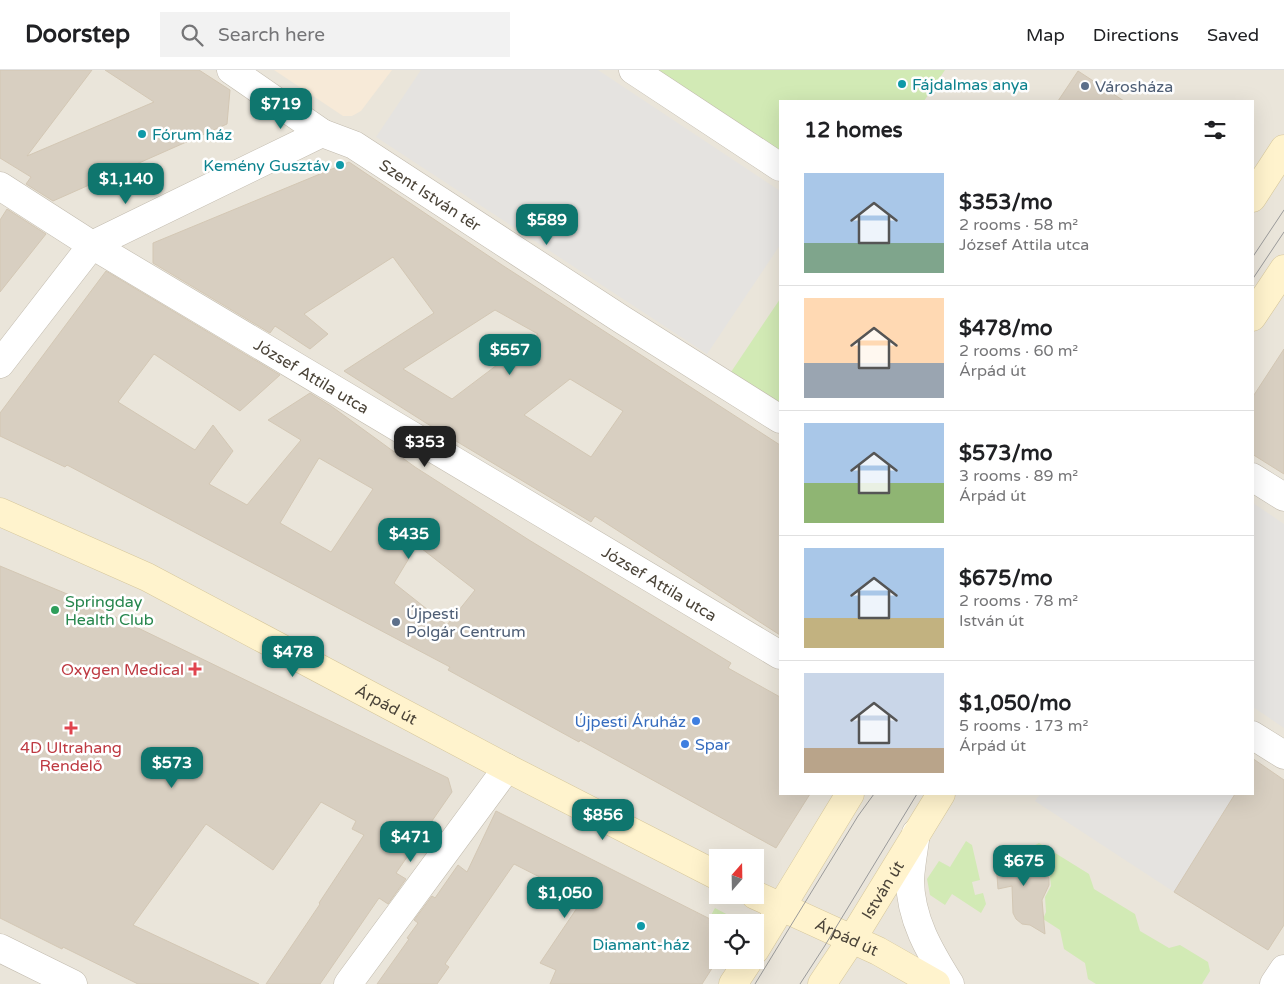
<!DOCTYPE html>
<meta charset="utf-8">
<style>
body{margin:0;font-family:"Varela Round",sans-serif;background:#f2f2f2;color:#202124;height:100vh;display:flex;flex-direction:column;font-size:19px;white-space:nowrap}
*{box-sizing:border-box;margin:0}
p{font-size:16px;color:#757577}
.icon{flex:none;width:28px;height:28px;fill:none;stroke:currentColor;stroke-width:2;stroke-linecap:round;stroke-linejoin:round}
.map{position:relative;flex:1;overflow:hidden}
.panel{position:absolute;left:779px;top:30px;width:475px;height:695px;display:flex;flex-direction:column;background:#fff;border-radius:0px;box-shadow:0 5px 20px #0002}
.panel>*{flex:none}
.needle{width:32px;rotate:20deg}
.tools{position:absolute;left:709px;top:779px;display:grid;gap:10px}
.tools a{display:grid;place-items:center;width:55px;height:55px;border-radius:0px;background:#fff;box-shadow:0 5px 20px #0002;font-size:25px}
.price{position:absolute;translate:-50% -42px;padding:0 11px;border-radius:10px;background:#0f766e;color:#fff;font-size:16px;line-height:32px;filter:drop-shadow(0 1px 2px #0008)}
.price::after{content:'';position:absolute;left:50%;top:30px;width:15px;height:11px;margin-left:-8px;background:inherit;clip-path:polygon(0 0,100% 0,50% 100%)}
.price.active{background:#222;color:#fff}
ul{padding:0;list-style:none}
li{display:flex;align-items:center;gap:15px;height:125px;padding:0 25px}
li+li{border-top:1px solid #e0e0e0}
li span{display:grid;place-items:center;flex:none;width:140px;height:100px;border-radius:0px;color:#555}
li>.icon{margin-inline-start:auto}
span .icon{width:60px;height:60px;fill:#fffc;stroke-width:1}
li b{font-size:21px}
h2{display:flex;justify-content:space-between;align-items:center;height:60px;padding:0 25px;font-size:21px}
header{display:flex;align-items:center;gap:30px;box-sizing:border-box;height:70px;padding:0 25px;background:#fff;border-bottom:1px solid #e0e0e0}
header strong{font-size:24px}
nav{display:flex;gap:28px;margin-inline-start:auto;font-size:18px}
.search{width:350px;height:45px;background:#f2f2f2;display:flex;align-items:center;gap:12px;box-sizing:border-box;padding:0 18px;border-radius:0px;color:#757577;font-size:19px}
.map>svg:first-child{display:block}
.residential{fill:#eae5da;fill-rule:evenodd}
.commercial{fill:#f7ead8}
.green{fill:#d2eab5}
.parking{fill:#e5e3e0}
.building{fill:#d8cfc1;stroke:#d3c7b4;fill-rule:evenodd}
.lines{fill:none;stroke-linecap:round;stroke-linejoin:round}
.street-casing{stroke:#c2bbae;stroke-width:29}
.secondary-casing{stroke:#d6c79b;stroke-width:29}
.street{stroke:#fff;stroke-width:28}
.secondary{stroke:#fff3cd;stroke-width:28}
.tram{stroke:#9a9a9a;stroke-width:1}
.culture-dot{fill:#0f9aa8;stroke:#fff;stroke-width:2}
.service-dot{fill:#5c6f8a;stroke:#fff;stroke-width:2}
.leisure-dot{fill:#2e9e5b;stroke:#fff;stroke-width:2}
.health-dot{fill:#e0444e;stroke:#fff;stroke-width:2}
.shop-dot{fill:#3f7fe0;stroke:#fff;stroke-width:2}
.labels{text-anchor:middle;stroke-width:5;stroke-linejoin:round;paint-order:stroke}
.culture-label{font-size:16px;fill:#0d838f;stroke:#fff;text-anchor:start}
.service-label{font-size:16px;fill:#4e5e75;stroke:#fff;text-anchor:start}
.street-label{font-size:16px;fill:#4b4439;stroke:#fff}
.leisure-label{font-size:16px;fill:#27864d;stroke:#fff;text-anchor:start}
.health-label{font-size:16px;fill:#be3a42;stroke:#fff;text-anchor:end}
.shop-label{font-size:16px;fill:#366cbe;stroke:#fff;text-anchor:end}
</style>
<header>
<strong>Doorstep</strong>
<div class="search"><svg class="icon" aria-label="search" viewBox="0 0 24 24"><circle cx="10" cy="10" r="6"/><path d="M15 15l6 6"/></svg>Search here</div>
<nav><a>Map</a><a>Directions</a><a>Saved</a></nav>
</header>
<div class="map">
<svg width="1284" height="914" viewBox="0 0 1284 914">
<rect width="100%" height="100%" fill="#f6f3ec"/>
<path class="residential" d="M 0,0 L 1284,0 L 1284,914 L 0,914 ZM 780,31 L 1252,31 L 1252,724 L 780,724 ZM 718,788 L 755,788 L 755,825 L 718,825 ZM 718,852 L 755,852 L 755,890 L 718,890 Z"/>
<path class="commercial" d="M 274,0 L 392,0 L 361,41 L 352,46 L 343,46 Z"/>
<path class="green" d="M 651,0 L 945,0 L 924,31 L 780,31 L 780,85 Z
M 780,229 L 780,343 L 727,308 Z
M 966,771 L 972,775 L 980,810 L 972,812 L 975,825 L 983,823 L 986,834 L 981,843 L 952,824 L 945,835 L 930,825 L 927,809 L 939,791 L 950,797 Z
M 1039,773 L 1089,804 L 1094,819 L 1135,844 L 1140,861 L 1169,878 L 1180,875 L 1208,892 L 1210,901 L 1202,914 L 1096,914 L 1088,909 L 1085,893 L 1064,879 L 1060,860 L 1043,849 L 1046,842 L 1045,827 L 1051,816 L 1050,807 L 1047,801 L 1031,793 L 1024,781 Z
M 715,838 L 730,846 L 736,852 L 721,852 L 710,847 Z"/>
<path class="parking" d="M 421,0 L 598,0 L 780,121 L 780,175 L 707,284 L 376,67 Z
M 1253,433 L 1284,454 L 1284,658 L 1253,637 Z
M 1040,724 L 1235,724 L 1174,822 L 1035,731 Z"/>
<path class="building" d="M 0,0 L 92,0 L 27,86 L 154,32 L 105,0 L 199,0 L 230,20 L 227,54 L 53,131 L 26,114 L 31,107 L 0,88 Z
M 1078,1 L 1124,31 L 1058,31 Z
M 349,92 L 502,195 L 780,375 L 780,565 L 595,446 L 591,452 L 426,353 L 344,301 L 434,243 L 393,187 L 304,244 L 328,264 L 310,279 L 275,256 L 270,263 L 153,193 L 153,173 ZM 495,240 L 538,264 L 452,329 L 403,299 ZM 570,309 L 623,341 L 591,387 L 524,345 Z
M 7,139 L 46,164 L 0,222 L 0,150 Z
M 106,201 L 280,305 L 240,341 L 154,284 L 118,332 L 195,380 L 213,355 L 233,381 L 209,414 L 247,435 L 301,370 L 268,350 L 310,323 L 331,336 L 415,397 L 529,470 L 731,593 L 728,598 L 780,627 L 780,724 L 810,724 L 776,778 L 580,670 L 579,672 L 448,600 L 450,597 L 67,395 L 65,397 L 0,366 L 0,343 ZM 319,388 L 373,419 L 331,482 L 280,453 ZM 417,475 L 475,520 L 447,555 L 394,513 Z
M 1284,279 L 1284,404 L 1252,384 L 1252,328 Z
M 0,496 L 72,526 L 448,708 L 452,722 L 396,803 L 406,809 L 388,834 L 379,828 L 320,914 L 266,914 L 320,834 L 319,833 L 364,765 L 352,759 L 356,751 L 321,732 L 273,800 L 206,754 L 133,855 L 259,914 L 138,914 L 63,877 L 62,879 L 0,848 Z
M 1252,688 L 1284,710 L 1284,855 L 1268,880 L 1174,822 L 1235,724 L 1252,724 Z
M 496,741 L 718,853 L 718,889 L 702,914 L 550,914 L 556,900 L 540,893 L 583,829 L 514,794 L 445,894 L 449,897 L 437,914 L 377,914 L 409,869 L 407,868 L 418,853 L 414,850 L 432,826 L 435,828 L 458,795 L 467,802 Z
M 1012,780 L 1019,781 L 1024,785 L 1030,796 L 1040,798 L 1045,802 L 1049,808 L 1049,815 L 1042,830 L 1045,864 L 1030,855 L 1022,854 L 1016,849 L 1013,843 L 1012,816 L 998,819 L 996,792 L 1000,786 L 1005,781 Z"/>
<g class="lines">
<g class="street-casing">
<g id="street">
<path id="s1" d="M 231,0 L 322,63 L 354,75 L 621,249 L 780,349"/>
<path d="M 633,0 L 780,97"/>
<path id="s2" d="M 0,116 L 92,175 L 780,585"/>
<path d="M 0,294 L 92,175 L 322,63"/>
<path d="M 1252,407 L 1284,427"/>
<path d="M 1252,665 L 1284,685"/>
<path d="M 916,763 C 914,778 911,794 910,809 C 910,849 930,882 950,914"/>
<path d="M 0,878 L 73,914"/>
<path d="M 348,914 L 507,698"/>
<path d="M 1274,914 L 1284,899"/>
</g>
</g>
<g class="secondary-casing">
<g id="secondary">
<path d="M 1252,128 L 1284,79"/>
<path d="M 1252,247 L 1284,199"/>
<path id="s3" d="M 0,442 L 147,507 L 507,698 L 718,806"/>
<path id="s4" d="M 755,825 L 878,881 L 936,914"/>
<path d="M 755,880 L 850,724"/>
<path d="M 733,914 L 749,890"/>
<path id="s5" d="M 822,914 L 852,869 L 941,724"/>
</g>
</g>
<use href="#street" class="street"/>
<use href="#secondary" class="secondary"/>
<path class="tram" d="M 1252,188 L 1284,140
M 1252,210 L 1284,162
M 755,914 L 858,746 L 874,724
M 800,914 L 824,877 L 917,724"/>
</g>
<g class="culture-dot">
<circle cx="902" cy="14" r="5"/>
<circle cx="142" cy="64" r="5"/>
<circle cx="340" cy="95" r="5"/>
<circle cx="641" cy="856" r="5"/>
</g>
<g class="service-dot">
<circle cx="1085" cy="16" r="5"/>
<circle cx="396" cy="552" r="5"/>
</g>
<circle class="leisure-dot" cx="55" cy="540" r="5"/>
<g class="health-dot">
<path d="M192.5 591.5h5v5h5v5h-5v5h-5v-5h-5v-5h5z"/>
<path d="M68.5 650.5h5v5h5v5h-5v5h-5v-5h-5v-5h5z"/>
</g>
<g class="shop-dot">
<circle cx="696" cy="651" r="5"/>
<circle cx="685" cy="674" r="5"/>
</g>
<g class="labels">
<g class="culture-label">
<text x="912" y="20">Fájdalmas anya</text>
<text x="152" y="70">Fórum ház</text>
<text x="330" y="101" text-anchor="end">Kemény Gusztáv</text>
<text x="641" y="880" text-anchor="middle">Diamant-ház</text>
</g>
<g class="service-label">
<text x="1095" y="22">Városháza</text>
<text x="406" y="549">Újpesti<tspan x="406" dy="18">Polgár Centrum</tspan></text>
</g>
<g class="street-label">
<text dy="6" stroke="none"><textPath href="#s1" startOffset="236">Szent István tér</textPath></text>
<text dy="6" stroke="none"><textPath href="#s2" startOffset="365">József Attila utca</textPath></text>
<text dy="6" stroke="none"><textPath href="#s2" startOffset="770">József Attila utca</textPath></text>
<text dy="6" stroke="none"><textPath href="#s3" startOffset="432">Árpád út</textPath></text>
<text dy="6" stroke="none"><textPath href="#s5" startOffset="112">István út</textPath></text>
<text dy="6" stroke="none"><textPath href="#s4" startOffset="101">Árpád út</textPath></text>
</g>
<g class="leisure-label">
<text x="65" y="537">Springday<tspan x="65" dy="18">Health Club</tspan></text>
</g>
<g class="health-label">
<text x="184" y="605">Oxygen Medical</text>
<text x="71" y="683" text-anchor="middle">4D Ultrahang<tspan x="71" dy="18">Rendelő</tspan></text>
</g>
<g class="shop-label">
<text x="686" y="657">Újpesti Áruház</text>
<text x="695" y="680" text-anchor="start">Spar</text>
</g>
</g>
</svg>
<div class="tools">
<a><svg class="needle" viewBox="-14 -14 28 28"><path d="M0-13l5 13h-10z" fill="#e53935"/><path d="M0 13l5-13h-10z" fill="#757577"/></svg></a>
<a><svg class="icon" aria-label="locate" viewBox="0 0 24 24"><circle cx="12" cy="12" r="6"/><path d="M12 2v4M12 18v4M2 12h4M18 12h4"/></svg></a>
</div>
<b class="price" style="left:281px;top:60px">$719</b>
<b class="price" style="left:126px;top:135px">$1,140</b>
<b class="price" style="left:547px;top:176px">$589</b>
<b class="price" style="left:510px;top:306px">$557</b>
<b class="price active" style="left:425px;top:398px">$353</b>
<b class="price" style="left:409px;top:490px">$435</b>
<b class="price" style="left:293px;top:608px">$478</b>
<b class="price" style="left:172px;top:719px">$573</b>
<b class="price" style="left:603px;top:771px">$856</b>
<b class="price" style="left:411px;top:793px">$471</b>
<b class="price" style="left:1024px;top:817px">$675</b>
<b class="price" style="left:565px;top:849px">$1,050</b>
<section class="panel">
<h2>12 homes<svg class="icon" aria-label="filters" viewBox="0 0 24 24"><path d="M4 7h16M4 17h16"/><circle cx="9" cy="7" r="2"/><circle cx="15" cy="17" r="2"/></svg></h2>
<ul>
<li><span style="background:linear-gradient(#a9c7e8 70%,#7fa58c 0)"><svg class="icon" aria-label="home" viewBox="0 0 24 24"><path d="M3 11l9-7 9 7M6 9v11h12V9"/></svg></span><div><b>$353/mo</b><p>2 rooms · 58 m²</p><p>József Attila utca</p></div></li>
<li><span style="background:linear-gradient(#ffd9b3 65%,#9aa5b1 0)"><svg class="icon" aria-label="home" viewBox="0 0 24 24"><path d="M3 11l9-7 9 7M6 9v11h12V9"/></svg></span><div><b>$478/mo</b><p>2 rooms · 60 m²</p><p>Árpád út</p></div></li>
<li><span style="background:linear-gradient(#a9c7e8 60%,#8fb573 0)"><svg class="icon" aria-label="home" viewBox="0 0 24 24"><path d="M3 11l9-7 9 7M6 9v11h12V9"/></svg></span><div><b>$573/mo</b><p>3 rooms · 89 m²</p><p>Árpád út</p></div></li>
<li><span style="background:linear-gradient(#a9c7e8 70%,#c2b280 0)"><svg class="icon" aria-label="home" viewBox="0 0 24 24"><path d="M3 11l9-7 9 7M6 9v11h12V9"/></svg></span><div><b>$675/mo</b><p>2 rooms · 78 m²</p><p>István út</p></div></li>
<li><span style="background:linear-gradient(#c9d6e8 75%,#b9a48a 0)"><svg class="icon" aria-label="home" viewBox="0 0 24 24"><path d="M3 11l9-7 9 7M6 9v11h12V9"/></svg></span><div><b>$1,050/mo</b><p>5 rooms · 173 m²</p><p>Árpád út</p></div></li>
</ul>
</section>
</div>
